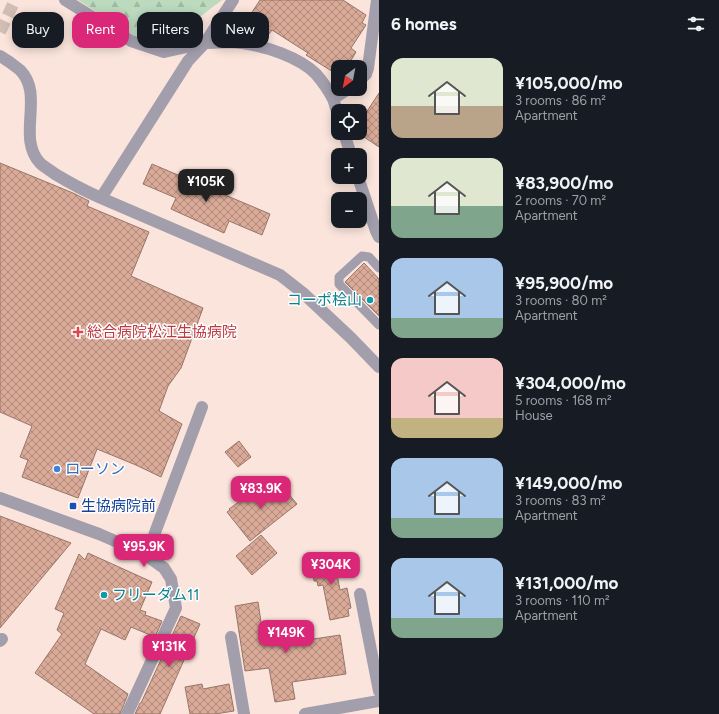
<!DOCTYPE html>
<meta charset="utf-8">
<style>
body{margin:0;font-family:Figtree,"Noto Sans JP",sans-serif;background:#242831;color:#f1f3f6;height:100vh;display:flex;flex-direction:column;font-size:15px;white-space:nowrap}
*{box-sizing:border-box;margin:0}
p{font-size:13px;color:#9ea1a6}
.icon{flex:none;width:22px;height:22px;fill:none;stroke:currentColor;stroke-width:2;stroke-linecap:round;stroke-linejoin:round}
.map{position:relative;flex:1;overflow:hidden}
.details{display:flex;flex-direction:column;background:#171b24;width:340px}
.details>*{flex:none}
.banner{position:absolute;left:12px;top:12px;width:307px;height:36px;display:flex;gap:8px}
.needle{width:26px;rotate:212deg}
.buttons{position:absolute;left:331px;top:60px;display:grid;gap:8px}
.buttons a{display:grid;place-items:center;width:36px;height:36px;border-radius:8px;background:#171b24;box-shadow:0 2px 10px #0003;font-size:20px}
.price{position:absolute;translate:-50% -34px;padding:0 9px;border-radius:8px;background:#db2777;color:#fff;font-size:13px;line-height:26px;filter:drop-shadow(0 1px 2px #0008)}
.price::after{content:'';position:absolute;left:50%;top:24px;width:12px;height:9px;margin-left:-6px;background:inherit;clip-path:polygon(0 0,100% 0,50% 100%)}
.price.current{background:#222;color:#fff}
ul{padding:0;list-style:none}
li{display:flex;align-items:center;gap:12px;height:100px;padding:0 12px}
li span{display:grid;place-items:center;flex:none;width:112px;height:80px;border-radius:12px;color:#555}
li>.icon{margin-inline-start:auto}
span .icon{width:48px;height:48px;fill:#fffc;stroke-width:1}
li b{font-size:17px}
h2{display:flex;justify-content:space-between;align-items:center;height:48px;padding:0 12px;font-size:17px}
.pill{padding:0 14px;border-radius:12px;background:#171b24;box-shadow:0 2px 10px #0003;font-size:14px;line-height:36px}
.pill.current{background:#db2777;color:#fff}
main{display:flex;flex:1;min-height:0}
.map>svg:first-child{display:block}
.forest{fill:url(#forest-firs)}
.building{fill:url(#building-cross-hatch);stroke:#977669}
.lines{fill:none;stroke-linecap:round;stroke-linejoin:round}
.primary-tunnel{stroke:#d2bdb5;stroke-width:12;stroke-dasharray:12 6;stroke-linecap:butt}
.lane{stroke:#a39eac;stroke-width:9}
.street{stroke:#a39eac;stroke-width:12}
.culture-dot{fill:#0f9aa8;stroke:#fff;stroke-width:1.5}
.health-dot{fill:#e0444e;stroke:#fff;stroke-width:1.5}
.shop-dot{fill:#3f7fe0;stroke:#fff;stroke-width:1.5}
.transit-dot{fill:#1a4fb4;stroke:#fff;stroke-width:1.5}
.labels{text-anchor:middle;stroke-width:3;stroke-linejoin:round;paint-order:stroke}
.culture-label{font-size:15px;fill:#0d838f;stroke:#fff;text-anchor:end}
.health-label{font-size:15px;fill:#be3a42;stroke:#fff;text-anchor:start}
.shop-label{font-size:15px;fill:#366cbe;stroke:#fff;text-anchor:start}
.transit-label{font-size:15px;fill:#164399;stroke:#fff;text-anchor:start}
</style>
<main>
<div class="map">
<svg width="379" height="714" viewBox="0 0 379 714">
<defs>
<pattern id="forest-firs" width="22" height="20" patternUnits="userSpaceOnUse"><rect width="22" height="20" fill="#bbdabe"/><path d="M5 1l3.5 6h-7zM16 11l3.5 6h-7z" fill="#a1bba3"/></pattern>
<pattern id="building-cross-hatch" width="8" height="8" patternUnits="userSpaceOnUse"><rect width="8" height="8" fill="#d9aa97"/><path d="M0 0l8 8M0 8l8-8" fill="none" stroke="#b18a7b"/></pattern>
</defs>
<rect width="100%" height="100%" fill="#fae4db"/>
<path class="forest" d="M 78,0 L 222,0 L 164,44 L 137,38 Z"/>
<path class="building" d="M 260,0 L 343,0 L 366,15 L 362,23 L 366,25 L 351,48 L 356,52 L 347,67 L 338,67 L 338,75 L 306,55 L 308,53 L 272,30 L 269,34 L 247,20 Z
M 379,93 L 379,147 L 358,133 L 360,133 L 360,122 Z
M 0,163 L 73,193 L 89,201 L 87,206 L 149,232 L 131,276 L 203,308 L 181,368 L 168,386 L 159,411 L 182,424 L 161,477 L 136,465 L 97,449 L 78,498 L 22,477 L 28,460 L 20,457 L 32,426 L 0,412 Z
M 152,164 L 270,214 L 262,235 L 229,221 L 224,233 L 171,209 L 176,198 L 143,184 Z
M 364,263 L 379,279 L 379,316 L 345,282 Z
M 239,441 L 251,457 L 238,467 L 225,452 Z
M 269,480 L 281,495 L 286,491 L 297,504 L 250,541 L 227,512 L 230,510 L 229,509 Z
M 0,516 L 71,543 L 0,628 Z
M 261,535 L 277,553 L 252,575 L 236,556 Z
M 88,553 L 152,582 L 140,610 L 146,612 L 145,615 L 162,621 L 155,637 L 131,627 L 125,640 L 101,629 L 85,664 L 128,694 L 120,714 L 94,714 L 35,673 L 62,634 L 57,630 L 64,613 L 55,609 L 79,554 L 85,560 Z
M 333,554 L 340,590 L 347,588 L 351,608 L 348,609 L 349,616 L 330,620 L 323,585 L 318,586 L 317,581 L 314,581 L 310,558 Z
M 258,602 L 263,635 L 279,633 L 281,644 L 340,635 L 346,674 L 292,682 L 295,699 L 275,702 L 269,668 L 245,671 L 235,606 Z
M 181,616 L 200,624 L 160,714 L 135,714 L 140,703 L 141,703 Z
M 202,684 L 203,689 L 229,684 L 234,711 L 215,714 L 190,714 L 185,687 Z"/>
<g class="lines">
<path class="primary-tunnel" d="M 0,32 L 15,0"/>
<path class="lane" d="M 379,268 L 369,257 L 362,256 L 339,277 L 339,284 L 379,325"/>
<path class="street" d="M 65,0 L 131,41 L 164,52 L 205,43 L 233,0
M 0,56 C 7,60 14,65 20,70 C 45,95 16,137 40,163 C 44,167 50,170 55,174 C 70,183 85,191 101,198 L 188,61 L 205,43 C 217,43 231,41 242,43 C 265,46 299,57 316,74 C 322,81 329,91 333,99 C 335,104 336,109 338,114
M 360,80 L 366,74 L 368,68 L 377,0
M 333,99 L 348,89
M 344,133 L 351,155
M 358,177 L 376,231 L 379,237
M 101,198 L 280,275 L 303,293 L 351,338 L 379,367
M 0,498 L 99,534 L 143,553 L 164,568 L 171,579 L 176,608 L 127,714
M 143,553 L 153,538 L 202,407
M 360,594 L 379,691
M 231,637 L 244,714
M 0,641 L 2,639
M 305,714 L 379,701"/>
</g>
<g class="culture-dot">
<circle cx="370" cy="300" r="4"/>
<circle cx="104" cy="595" r="4"/>
</g>
<path class="health-dot" d="M76 326h4v4h4v4h-4v4h-4v-4h-4v-4h4z"/>
<circle class="shop-dot" cx="57" cy="469" r="4"/>
<rect class="transit-dot" x="69" y="502" width="8" height="8" rx="2"/>
<g class="labels">
<g class="culture-label">
<text x="362" y="305">コーポ桧山</text>
<text x="112" y="600" text-anchor="start">フリーダム11</text>
</g>
<g class="health-label">
<text x="87" y="337">総合病院松江生協病院</text>
</g>
<g class="shop-label">
<text x="65" y="474">ローソン</text>
</g>
<g class="transit-label">
<text x="81" y="511">生協病院前</text>
</g>
</g>
</svg>
<div class="buttons">
<a><svg class="needle" viewBox="-14 -14 28 28"><path d="M0-13l5 13h-10z" fill="#e53935"/><path d="M0 13l5-13h-10z" fill="#9ea1a6"/></svg></a>
<a><svg class="icon" aria-label="locate" viewBox="0 0 24 24"><circle cx="12" cy="12" r="6"/><path d="M12 2v4M12 18v4M2 12h4M18 12h4"/></svg></a>
<a>+</a>
<a>−</a>
</div>
<b class="price current" style="left:206px;top:203px">¥105K</b>
<b class="price" style="left:261px;top:510px">¥83.9K</b>
<b class="price" style="left:144px;top:568px">¥95.9K</b>
<b class="price" style="left:331px;top:586px">¥304K</b>
<b class="price" style="left:286px;top:654px">¥149K</b>
<b class="price" style="left:169px;top:668px">¥131K</b>
<div class="banner">
<a class="pill">Buy</a>
<a class="pill current">Rent</a>
<a class="pill">Filters</a>
<a class="pill">New</a>
</div>
</div>
<section class="details">
<h2>6 homes<svg class="icon" aria-label="filters" viewBox="0 0 24 24"><path d="M4 7h16M4 17h16"/><circle cx="9" cy="7" r="2"/><circle cx="15" cy="17" r="2"/></svg></h2>
<ul>
<li><span style="background:linear-gradient(#dfe7d0 60%,#b9a48a 0)"><svg class="icon" aria-label="home" viewBox="0 0 24 24"><path d="M3 11l9-7 9 7M6 9v11h12V9"/></svg></span><div><b>¥105,000/mo</b><p>3 rooms · 86 m²</p><p>Apartment</p></div></li>
<li><span style="background:linear-gradient(#dfe7d0 60%,#7fa58c 0)"><svg class="icon" aria-label="home" viewBox="0 0 24 24"><path d="M3 11l9-7 9 7M6 9v11h12V9"/></svg></span><div><b>¥83,900/mo</b><p>2 rooms · 70 m²</p><p>Apartment</p></div></li>
<li><span style="background:linear-gradient(#a9c7e8 75%,#7fa58c 0)"><svg class="icon" aria-label="home" viewBox="0 0 24 24"><path d="M3 11l9-7 9 7M6 9v11h12V9"/></svg></span><div><b>¥95,900/mo</b><p>3 rooms · 80 m²</p><p>Apartment</p></div></li>
<li><span style="background:linear-gradient(#f6c9c9 75%,#c2b280 0)"><svg class="icon" aria-label="home" viewBox="0 0 24 24"><path d="M3 11l9-7 9 7M6 9v11h12V9"/></svg></span><div><b>¥304,000/mo</b><p>5 rooms · 168 m²</p><p>House</p></div></li>
<li><span style="background:linear-gradient(#a9c7e8 75%,#7fa58c 0)"><svg class="icon" aria-label="home" viewBox="0 0 24 24"><path d="M3 11l9-7 9 7M6 9v11h12V9"/></svg></span><div><b>¥149,000/mo</b><p>3 rooms · 83 m²</p><p>Apartment</p></div></li>
<li><span style="background:linear-gradient(#a9c7e8 75%,#7fa58c 0)"><svg class="icon" aria-label="home" viewBox="0 0 24 24"><path d="M3 11l9-7 9 7M6 9v11h12V9"/></svg></span><div><b>¥131,000/mo</b><p>3 rooms · 110 m²</p><p>Apartment</p></div></li>
</ul>
</section>
</main>
